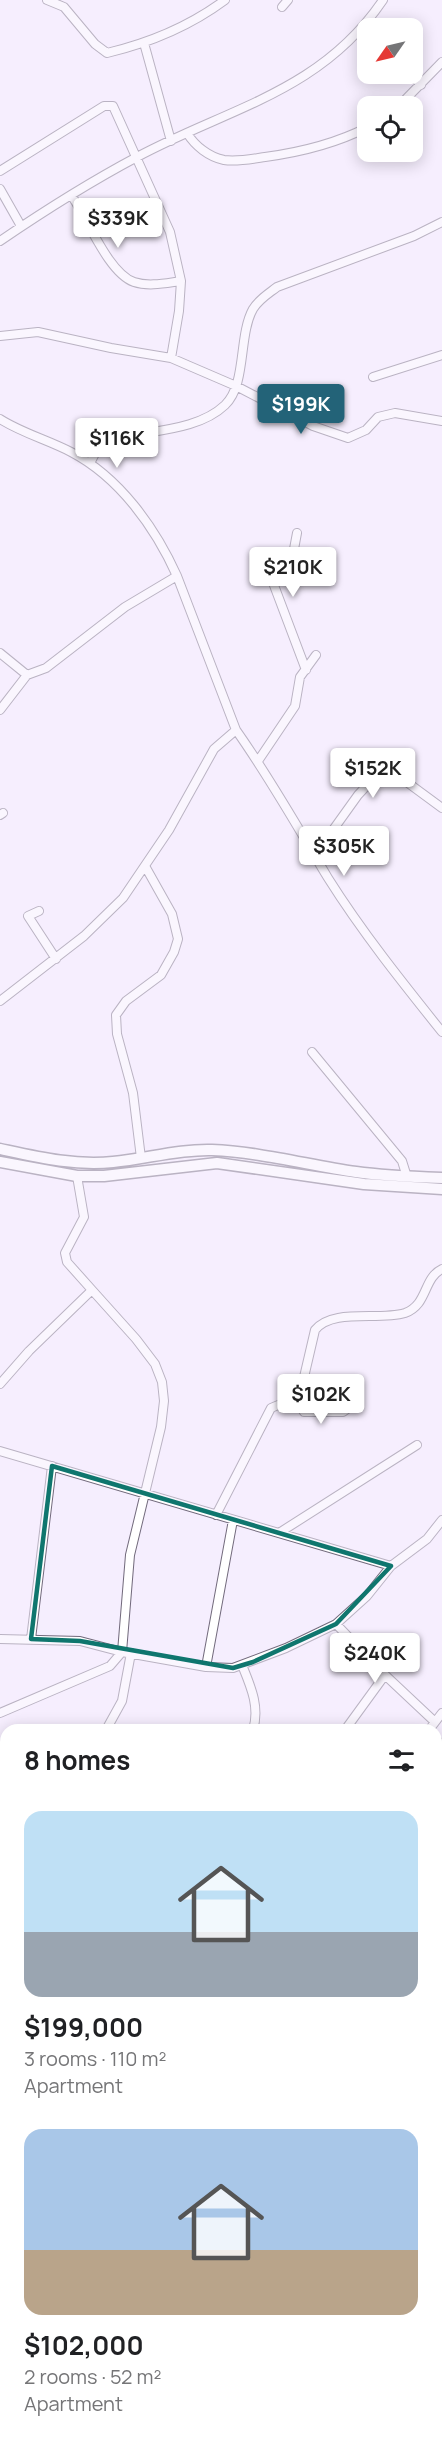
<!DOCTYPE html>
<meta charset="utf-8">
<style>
body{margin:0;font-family:Manrope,sans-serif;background:#f2f2f2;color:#202124;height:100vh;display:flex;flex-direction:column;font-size:22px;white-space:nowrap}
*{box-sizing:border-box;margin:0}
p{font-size:20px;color:#757577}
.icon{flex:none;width:33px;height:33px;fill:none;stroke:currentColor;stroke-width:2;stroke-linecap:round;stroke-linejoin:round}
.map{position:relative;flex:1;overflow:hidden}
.sheet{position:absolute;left:0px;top:1724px;width:442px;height:722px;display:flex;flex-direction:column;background:#fff;border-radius:18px 18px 0 0;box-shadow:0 3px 15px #0003}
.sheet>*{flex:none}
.needle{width:39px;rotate:236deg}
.tools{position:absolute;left:357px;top:18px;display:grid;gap:12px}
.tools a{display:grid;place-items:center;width:66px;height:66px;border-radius:12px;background:#fff;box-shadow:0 3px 15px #0003;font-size:30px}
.price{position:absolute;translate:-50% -51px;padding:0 14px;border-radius:6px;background:#fff;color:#222;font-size:20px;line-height:39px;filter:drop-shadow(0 2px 3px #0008)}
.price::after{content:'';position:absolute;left:50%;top:36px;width:18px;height:14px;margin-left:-9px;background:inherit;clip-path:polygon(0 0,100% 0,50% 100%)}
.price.active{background:#236378;color:#fff}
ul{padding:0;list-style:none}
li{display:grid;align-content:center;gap:12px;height:318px;padding:0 24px}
li span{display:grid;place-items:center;height:186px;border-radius:18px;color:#555}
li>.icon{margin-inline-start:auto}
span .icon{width:108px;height:108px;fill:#fffc;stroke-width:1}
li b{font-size:26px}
h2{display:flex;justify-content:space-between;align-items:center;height:72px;padding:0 24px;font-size:26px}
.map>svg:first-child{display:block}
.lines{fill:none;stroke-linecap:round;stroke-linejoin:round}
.minor-casing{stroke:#726a7c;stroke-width:10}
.tertiary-casing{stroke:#726a7c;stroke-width:13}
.secondary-casing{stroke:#726a7c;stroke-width:13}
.minor{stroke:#fff;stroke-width:8}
.tertiary{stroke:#fff;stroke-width:10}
.secondary{stroke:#fff;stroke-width:10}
.marked{fill:none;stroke:#0f766e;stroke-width:4.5;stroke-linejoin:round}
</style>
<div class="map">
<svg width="442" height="2444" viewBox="0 0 442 2444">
<rect width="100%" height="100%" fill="#f5eefe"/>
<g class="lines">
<g class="minor-casing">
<path id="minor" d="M 47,0 L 64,7 L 95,44 L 107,53 C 149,43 190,26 225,0
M 282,7 L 288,0
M 144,43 L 171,141
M 410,74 L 421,85
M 399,106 L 442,62
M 187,133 C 195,146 209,157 224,160 C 237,162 252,159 265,157 C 302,152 335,144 368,127
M 0,171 L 104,106 L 113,106 L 170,232 L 181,281 L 179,311 L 171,358 L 111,348 L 38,332 L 0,336
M 0,189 L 21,226
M 71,195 C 87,217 108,273 134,282 C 149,287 166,283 181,281
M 0,241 C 44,211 90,182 137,157 C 228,108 321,92 383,0
M 171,358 L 236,386 L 313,426 L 348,438 L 366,430 L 378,417 L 395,413 L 442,421
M 373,377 L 442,355
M 0,419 C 22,433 48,440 71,452 C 119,477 155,527 177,576
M 90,463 C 94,456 97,448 103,443 C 110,437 121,437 129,436 C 160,430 201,428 225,405 C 247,384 238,336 253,309 C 259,299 268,294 277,287 L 414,236 L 442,222
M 297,533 L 291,565 L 272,580 L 306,670
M 0,653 L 27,675
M 0,710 L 27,675 L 46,668 L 125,607 L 177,576 L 236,730 L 214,749 L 169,830 L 123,898 L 84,936 L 0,1001
M 236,730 C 270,778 298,828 328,878 C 362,932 402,982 442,1032
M 258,761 L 295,706 L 300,677 L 316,655
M 0,815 L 3,813
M 315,855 L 358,795 L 385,766 L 442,808
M 39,911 L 28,916 L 56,959
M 312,1052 L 402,1161 L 407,1177
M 141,1158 L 133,1093 L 117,1034 L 116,1015 L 126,1001 L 161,975 L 174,952 L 178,939 L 172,914 L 145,866
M 0,1384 L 29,1351 L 92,1290 L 67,1262 L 65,1253 L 84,1217 L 77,1176
M 295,1398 L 304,1412 L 343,1412 L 357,1402
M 0,1451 L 391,1566
M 216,1515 L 271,1408 L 295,1398 L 301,1390 L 315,1330 C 333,1308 378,1321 405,1313 C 428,1305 423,1278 442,1269
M 279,1533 L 417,1445
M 336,1624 L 385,1675 L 435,1722
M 0,1639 L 80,1641 L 122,1652 L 206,1667 L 233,1668 L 286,1648 L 336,1624 L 367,1596 L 391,1566 L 427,1539 L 442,1520
M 31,1639 L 52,1466
M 242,1665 C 251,1687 260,1707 253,1730
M 206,1667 L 233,1520
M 0,1713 L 110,1666 L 122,1652 L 130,1555 L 161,1427 L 164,1401 L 162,1382 L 155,1364 L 136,1339 L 92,1290
M 106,1730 L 122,1701 L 131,1653
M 345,1730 L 385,1675
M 429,1730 L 442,1713
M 436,1739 L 442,1746
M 0,1762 L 6,1760
M 0,1868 L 6,1878
M 0,2032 L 6,2036
M 436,2086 L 442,2090
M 0,2241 L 6,2244
M 436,2324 L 442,2323"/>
</g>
<g class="tertiary-casing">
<path id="tertiary" d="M 306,2439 L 329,2444
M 2,2444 L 6,2439"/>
</g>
<g class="secondary-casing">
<path id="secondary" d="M 0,1149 C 37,1157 74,1166 113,1162 C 146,1159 178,1149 212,1150 C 260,1152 308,1165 356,1172 C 384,1176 413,1177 442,1178
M 0,1162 L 77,1176 L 104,1176 L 217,1163 L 364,1184 L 442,1189"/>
</g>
<use href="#minor" class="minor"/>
<use href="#tertiary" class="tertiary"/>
<use href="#secondary" class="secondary"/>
</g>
<path d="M0 0H442V2444H0ZM 52,1466 L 391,1566 L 336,1624 L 253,1662 L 233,1668 L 80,1641 L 31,1639 Z" fill="#f5eefe" fill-opacity=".55" fill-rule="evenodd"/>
<path class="marked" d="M 52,1466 L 391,1566 L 336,1624 L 253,1662 L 233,1668 L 80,1641 L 31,1639 Z"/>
</svg>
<div class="tools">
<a><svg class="needle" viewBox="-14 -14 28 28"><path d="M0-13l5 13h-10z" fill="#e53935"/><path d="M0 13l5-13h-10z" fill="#757577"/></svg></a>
<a><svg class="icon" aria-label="locate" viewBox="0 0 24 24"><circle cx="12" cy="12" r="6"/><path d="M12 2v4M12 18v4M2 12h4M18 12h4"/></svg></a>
</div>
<b class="price" style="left:118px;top:249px">$339K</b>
<b class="price active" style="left:301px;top:435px">$199K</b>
<b class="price" style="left:117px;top:469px">$116K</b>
<b class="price" style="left:293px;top:598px">$210K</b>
<b class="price" style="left:373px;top:799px">$152K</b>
<b class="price" style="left:344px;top:877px">$305K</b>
<b class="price" style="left:321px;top:1425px">$102K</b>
<b class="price" style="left:375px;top:1684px">$240K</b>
<section class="sheet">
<h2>8 homes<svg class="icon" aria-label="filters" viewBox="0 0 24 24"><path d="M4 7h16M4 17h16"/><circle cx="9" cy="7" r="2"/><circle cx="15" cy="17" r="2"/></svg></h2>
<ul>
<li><span style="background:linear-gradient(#bfe0f5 65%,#9aa5b1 0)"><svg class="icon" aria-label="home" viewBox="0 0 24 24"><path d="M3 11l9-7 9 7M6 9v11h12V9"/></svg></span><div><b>$199,000</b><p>3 rooms · 110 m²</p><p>Apartment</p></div></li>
<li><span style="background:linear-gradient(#a9c7e8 65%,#b9a48a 0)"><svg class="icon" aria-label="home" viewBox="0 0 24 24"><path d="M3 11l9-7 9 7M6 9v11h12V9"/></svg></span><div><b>$102,000</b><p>2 rooms · 52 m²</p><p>Apartment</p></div></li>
</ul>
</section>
</div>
